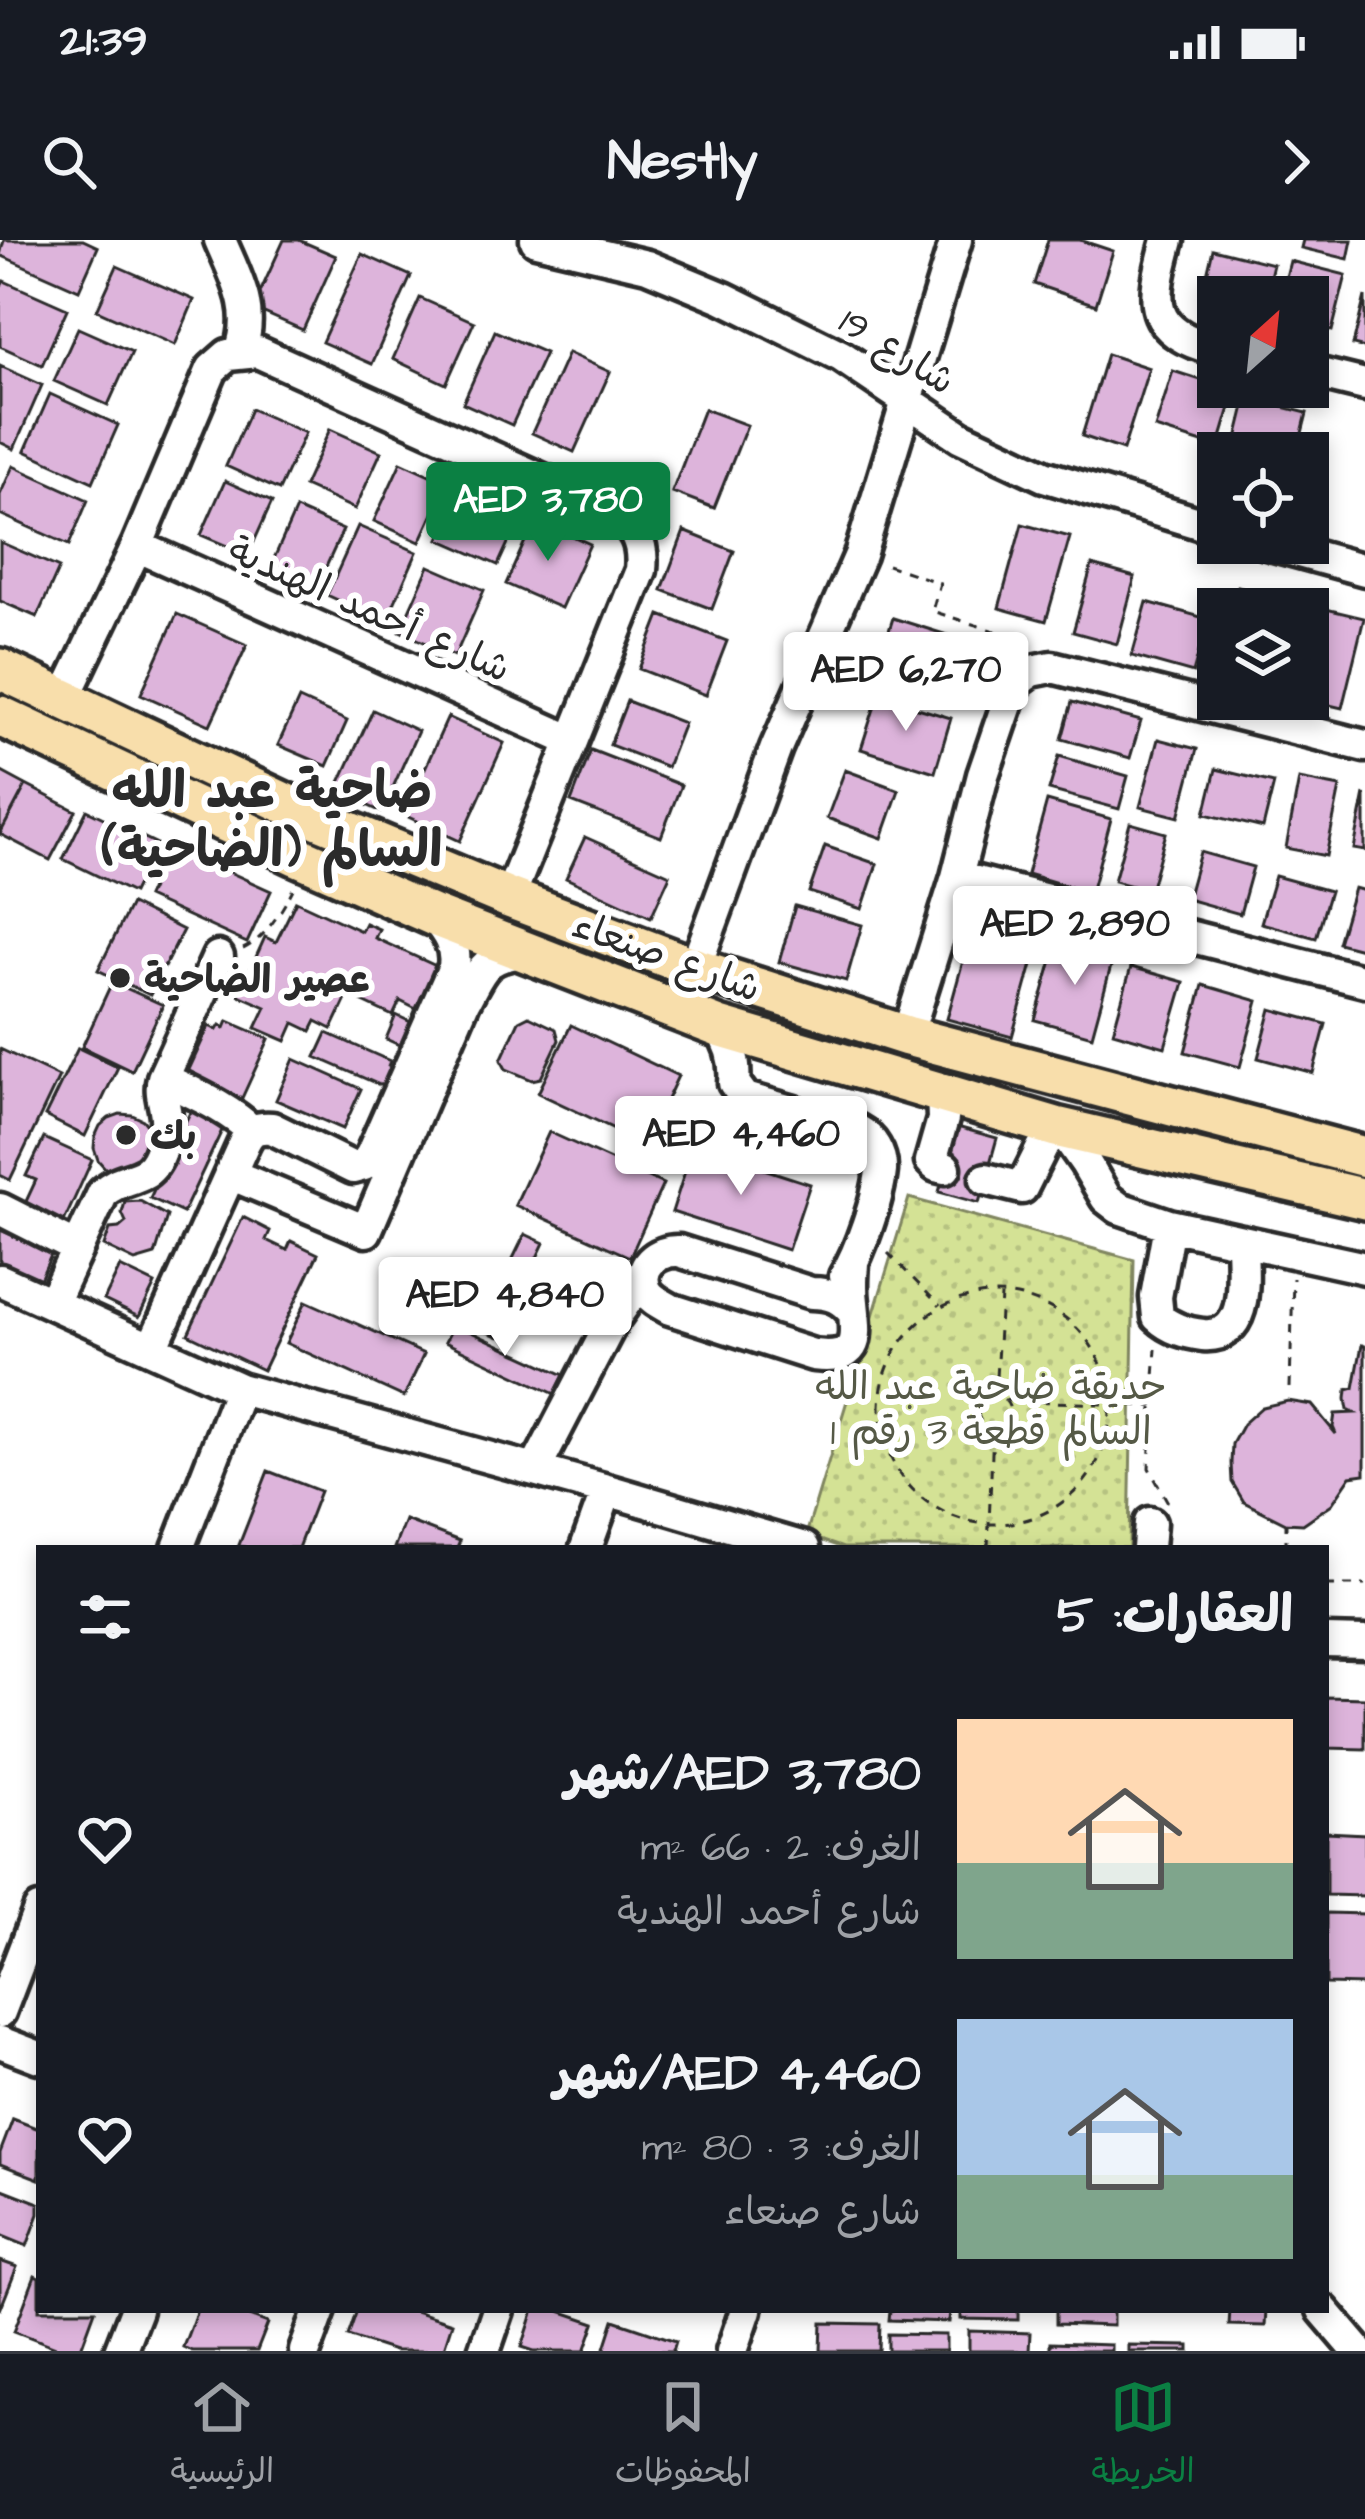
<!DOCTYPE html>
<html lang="ar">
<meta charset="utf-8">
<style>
body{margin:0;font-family:"Architects Daughter","Playpen Sans Arabic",sans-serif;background:#20242c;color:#f1f3f6;direction:rtl;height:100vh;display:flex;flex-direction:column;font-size:45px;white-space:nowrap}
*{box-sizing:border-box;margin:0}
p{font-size:39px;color:#9ea1a6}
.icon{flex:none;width:66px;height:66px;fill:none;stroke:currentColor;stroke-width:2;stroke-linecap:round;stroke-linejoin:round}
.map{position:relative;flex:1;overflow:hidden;direction:ltr}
.drawer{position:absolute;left:36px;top:1305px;width:1293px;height:768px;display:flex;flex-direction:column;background:#171b24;border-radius:0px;box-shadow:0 6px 18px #0003;direction:rtl}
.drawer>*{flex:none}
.needle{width:78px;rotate:27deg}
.tools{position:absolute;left:1197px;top:36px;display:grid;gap:24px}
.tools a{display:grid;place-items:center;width:132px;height:132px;border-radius:0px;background:#171b24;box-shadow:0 6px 18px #0003;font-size:60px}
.price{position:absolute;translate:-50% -102px;padding:0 27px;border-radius:12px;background:#fff;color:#222;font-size:39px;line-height:78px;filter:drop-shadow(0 3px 6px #0008)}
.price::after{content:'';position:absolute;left:50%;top:72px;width:36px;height:27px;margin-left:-18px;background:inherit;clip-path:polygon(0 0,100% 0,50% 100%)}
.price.on{background:#0b8043;color:#fff}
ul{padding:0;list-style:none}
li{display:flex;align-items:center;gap:36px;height:300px;padding:0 36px}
li span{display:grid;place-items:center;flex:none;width:336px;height:240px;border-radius:0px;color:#555}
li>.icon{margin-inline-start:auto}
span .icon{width:144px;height:144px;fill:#fffc;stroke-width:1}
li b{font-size:51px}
h2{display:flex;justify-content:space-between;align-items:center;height:144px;padding:0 36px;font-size:51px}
.status{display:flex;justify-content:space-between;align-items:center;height:84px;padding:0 60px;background:#171b24;direction:ltr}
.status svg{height:33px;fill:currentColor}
header{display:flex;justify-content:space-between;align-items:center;height:156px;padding:0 36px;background:#171b24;font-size:54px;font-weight:700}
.menu{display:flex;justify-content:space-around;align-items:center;height:168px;border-top:3px solid #363941;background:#171b24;font-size:33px;color:#9ea1a6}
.menu a{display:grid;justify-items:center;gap:6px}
.menu .on{color:#0b8043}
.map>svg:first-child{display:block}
.grass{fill:url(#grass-dots);stroke:#808660;stroke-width:3}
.building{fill:#ddb4db;stroke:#2b2b2b;stroke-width:3}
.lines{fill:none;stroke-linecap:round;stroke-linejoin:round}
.minor-casing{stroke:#2b2b2b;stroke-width:39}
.major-casing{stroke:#2b2b2b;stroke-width:48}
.path{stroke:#2b2b2b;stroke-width:3;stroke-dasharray:9 9;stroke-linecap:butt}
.minor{stroke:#fff;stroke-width:30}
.major{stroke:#f8deab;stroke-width:39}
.poi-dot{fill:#2b2b2b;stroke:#fff;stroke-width:4.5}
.labels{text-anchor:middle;stroke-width:12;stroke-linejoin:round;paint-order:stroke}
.street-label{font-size:39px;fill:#2b2b2b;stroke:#fff}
.poi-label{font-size:39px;font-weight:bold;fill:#2b2b2b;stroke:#fff;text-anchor:start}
.park-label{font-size:39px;fill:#555946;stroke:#fff}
.district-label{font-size:51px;font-weight:bold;fill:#2b2b2b;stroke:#fff}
</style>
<div class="status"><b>21:39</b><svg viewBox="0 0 49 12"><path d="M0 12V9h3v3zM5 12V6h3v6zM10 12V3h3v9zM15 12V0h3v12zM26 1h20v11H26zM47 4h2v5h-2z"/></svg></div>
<header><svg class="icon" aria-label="forward" viewBox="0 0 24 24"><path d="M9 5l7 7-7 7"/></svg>Nestly<svg class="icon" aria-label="search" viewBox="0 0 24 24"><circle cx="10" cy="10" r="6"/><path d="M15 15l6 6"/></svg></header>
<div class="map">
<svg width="1365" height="2111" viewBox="0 0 1365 2111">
<defs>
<pattern id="grass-dots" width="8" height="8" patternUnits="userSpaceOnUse" patternTransform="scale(3)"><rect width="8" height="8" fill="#d4e295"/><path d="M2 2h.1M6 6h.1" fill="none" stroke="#b6c281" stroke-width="1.8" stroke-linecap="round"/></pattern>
</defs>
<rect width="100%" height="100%" fill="#fff"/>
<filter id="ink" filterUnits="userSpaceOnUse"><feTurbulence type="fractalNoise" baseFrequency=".00833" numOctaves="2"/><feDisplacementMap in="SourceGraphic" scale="24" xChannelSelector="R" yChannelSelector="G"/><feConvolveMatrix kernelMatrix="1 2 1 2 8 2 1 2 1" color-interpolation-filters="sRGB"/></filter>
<g filter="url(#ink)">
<path class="grass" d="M 909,958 L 1134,1020 L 1129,1308 L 843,1308 L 806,1295 Z"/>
<path class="building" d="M 4,0 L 83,0 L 98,7 L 79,50 L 0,15 Z
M 284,0 L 299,0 L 336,16 L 303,90 L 253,68 Z
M 1048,0 L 1080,0 L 1113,11 L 1096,65 L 1034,44 Z
M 1303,0 L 1352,0 L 1348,19 L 1301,8 Z
M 1213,9 L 1273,24 L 1265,57 L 1218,57 L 1218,78 L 1198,73 Z
M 362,14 L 411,36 L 372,124 L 322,102 Z
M 1290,21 L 1346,35 L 1332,91 L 1308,85 L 1308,57 L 1281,57 Z
M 117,26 L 194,60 L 175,105 L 97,70 Z
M 4,41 L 67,69 L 42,125 L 0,106 L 0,48 Z
M 1365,56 L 1365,108 L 1353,105 Z
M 420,58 L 474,82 L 446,144 L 393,119 Z
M 78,88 L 132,112 L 108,165 L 54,141 Z
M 495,91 L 545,113 L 512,185 L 463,163 Z
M 568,113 L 610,132 L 574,212 L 532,193 Z
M 1107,114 L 1149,128 L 1123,210 L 1082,196 Z
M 0,126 L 42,145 L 14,209 L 0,202 Z
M 1173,131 L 1235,151 L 1218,208 L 1155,188 Z
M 50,154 L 118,185 L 93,242 L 25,211 Z
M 1247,158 L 1307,173 L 1297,213 L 1234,211 Z
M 251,169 L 305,193 L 279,250 L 226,226 Z
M 704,169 L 747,185 L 714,268 L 672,252 Z
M 330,189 L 381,212 L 355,269 L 304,246 Z
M 401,222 L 447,243 L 420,302 L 374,281 Z
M 13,226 L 88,260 L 69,305 L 0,274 L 0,255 Z
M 225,241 L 272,262 L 248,315 L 201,295 Z
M 465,241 L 524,268 L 498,325 L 439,299 Z
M 296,269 L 343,290 L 314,353 L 268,332 Z
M 535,279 L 590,304 L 561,368 L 506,344 Z
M 1022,284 L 1070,297 L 1046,381 L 999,368 Z
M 358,286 L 417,312 L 386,382 L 327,355 Z
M 684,291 L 734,311 L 712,369 L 662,350 Z
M 0,302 L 59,328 L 37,377 L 0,361 Z
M 1092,325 L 1135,337 L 1117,404 L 1073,392 Z
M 429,326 L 484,350 L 455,416 L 400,391 Z
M 1238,346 L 1292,361 L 1290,369 L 1231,369 Z
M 1147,362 L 1208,379 L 1193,433 L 1132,416 Z
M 1301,363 L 1364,378 L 1342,468 L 1304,459 L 1308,459 L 1308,369 L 1300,369 Z
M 177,374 L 247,405 L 210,485 L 141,454 Z
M 660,375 L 727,401 L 706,455 L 639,429 Z
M 893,378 L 979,405 L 961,462 L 875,435 Z
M 878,456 L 951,478 L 935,532 L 861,509 Z
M 299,459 L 347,481 L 327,526 L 278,505 Z
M 627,461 L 684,483 L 667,527 L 610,505 Z
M 1072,462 L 1141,481 L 1130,518 L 1062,499 Z
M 373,470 L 418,491 L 382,572 L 336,551 Z
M 448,477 L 504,503 L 460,601 L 404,575 Z
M 1158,499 L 1197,509 L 1179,577 L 1140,567 Z
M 591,510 L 681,545 L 661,597 L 571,562 Z
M 1059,516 L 1128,536 L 1119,569 L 1049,550 Z
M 1216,529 L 1274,543 L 1263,588 L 1205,574 Z
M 845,530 L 899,550 L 882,598 L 827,578 Z
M 0,531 L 26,545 L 0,594 Z
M 1299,539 L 1340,547 L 1326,616 L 1286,608 Z
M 26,545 L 76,571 L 50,620 L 0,594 Z
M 1365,554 L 1365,611 L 1354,609 Z
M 1047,561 L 1111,579 L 1091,653 L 1027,634 Z
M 87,570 L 157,604 L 133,653 L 63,619 Z
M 1130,583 L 1166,593 L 1150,651 L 1114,641 Z
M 585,597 L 670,635 L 651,677 L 566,638 Z
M 170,605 L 271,651 L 247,703 L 147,657 Z
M 825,606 L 877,624 L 862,669 L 809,652 Z
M 1200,612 L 1253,627 L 1240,674 L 1187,659 Z
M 1275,636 L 1330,651 L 1316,698 L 1261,683 Z
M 1354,648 L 1365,651 L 1365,710 L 1338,703 Z
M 296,661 L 361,691 L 365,683 L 379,689 L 375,698 L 438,727 L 418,770 L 400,761 L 393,776 L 348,755 L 332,789 L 316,781 L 311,791 L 294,783 L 286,801 L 256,788 L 266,767 L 239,755 L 265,697 L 276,702 Z
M 131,664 L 183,690 L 150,755 L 98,730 Z
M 795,666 L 862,685 L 846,741 L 779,722 Z
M 977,670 L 1042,688 L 1012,797 L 947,779 Z
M 1058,699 L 1114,715 L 1092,796 L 1035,780 Z
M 1131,727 L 1184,742 L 1165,807 L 1113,792 Z
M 112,742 L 163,765 L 132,831 L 82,807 Z
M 1203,745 L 1258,761 L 1240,827 L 1185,812 Z
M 1271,769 L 1326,784 L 1313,833 L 1258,818 Z
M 396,775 L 421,787 L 410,810 L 386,799 Z
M 529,776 L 556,789 L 559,800 L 541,838 L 532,840 L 506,829 L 501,820 L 519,781 Z
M 228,781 L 269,799 L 236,871 L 186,836 L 209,786 L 217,790 L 220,785 L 225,788 Z
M 571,785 L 678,836 L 646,904 L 538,853 Z
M 327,793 L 390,821 L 388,826 L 397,830 L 389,849 L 316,817 Z
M 78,808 L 118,827 L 85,896 L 45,876 Z
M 0,809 L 59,837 L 10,940 L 0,935 Z
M 294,819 L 361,849 L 343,889 L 276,860 Z
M 192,868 L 225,884 L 183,973 L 150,958 Z
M 120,874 L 132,875 L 143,880 L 151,890 L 149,923 L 116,934 L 106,929 L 98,920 L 94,908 L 95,897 L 100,886 L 109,878 Z
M 957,887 L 997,898 L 979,963 L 939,952 Z
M 549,892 L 663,944 L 630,1017 L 515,965 Z
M 44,898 L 92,920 L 61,988 L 22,970 L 36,940 L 26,936 Z
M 693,906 L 810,944 L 788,1010 L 672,972 Z
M 140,961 L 167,976 L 155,1015 L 135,1021 L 104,1006 L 110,989 L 119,988 L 126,982 L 122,973 L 125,962 Z
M 243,977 L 270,991 L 266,1000 L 287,1010 L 291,1001 L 318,1014 L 263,1130 L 188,1094 Z
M 0,990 L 52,1013 L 37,1046 L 0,1029 Z
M 525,994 L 544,1003 L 499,1097 L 479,1088 Z
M 120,1027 L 155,1044 L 139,1077 L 104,1060 Z
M 306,1061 L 424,1114 L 404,1157 L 286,1103 Z
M 454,1084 L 564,1135 L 555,1154 L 445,1102 Z
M 1362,1105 L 1365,1106 L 1365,1234 L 1351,1236 L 1332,1264 L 1303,1284 L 1286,1283 L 1244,1262 L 1232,1242 L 1231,1223 L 1232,1204 L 1243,1184 L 1262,1167 L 1288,1161 L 1312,1165 L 1336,1194 L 1333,1187 L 1335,1174 L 1354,1173 L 1348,1170 L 1346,1159 L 1347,1150 L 1354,1148 Z
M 268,1231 L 320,1251 L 298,1308 L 247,1308 L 239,1305 Z
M 405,1280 L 460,1301 L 457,1308 L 394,1308 Z
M 1326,1457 L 1365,1458 L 1365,1509 L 1326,1508 Z
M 1326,1592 L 1365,1594 L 1365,1656 L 1326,1655 Z
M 1326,1673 L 1365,1674 L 1365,1745 L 1326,1744 Z
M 13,1879 L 39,1889 L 39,1939 L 0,1924 L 0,1913 Z
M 0,1948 L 39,1963 L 39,1974 L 27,2006 L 0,1995 Z
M 0,2021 L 17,2027 L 0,2070 Z
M 35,2036 L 39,2038 L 39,2070 L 95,2070 L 80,2111 L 66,2111 L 14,2091 Z
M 197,2070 L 233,2070 L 268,2083 L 257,2111 L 192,2111 L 183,2107 Z
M 357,2070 L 412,2070 L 452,2083 L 443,2111 L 394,2111 L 348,2096 Z
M 534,2070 L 557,2070 L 595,2083 L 585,2111 L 534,2111 L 522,2107 Z
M 890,2070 L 950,2070 L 949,2082 L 889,2080 Z
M 961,2070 L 1018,2070 L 1018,2080 L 961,2079 Z
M 1056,2070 L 1113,2070 L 1113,2086 L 1056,2084 Z
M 1230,2070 L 1266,2070 L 1265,2086 L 1229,2085 Z
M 614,2080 L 676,2101 L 673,2111 L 604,2111 Z
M 822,2083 L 880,2084 L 879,2111 L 821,2111 Z
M 969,2091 L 1030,2093 L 1029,2111 L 969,2111 Z
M 888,2094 L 946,2095 L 946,2111 L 888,2111 Z
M 1050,2103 L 1111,2105 L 1111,2111 L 1050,2111 Z
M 1128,2105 L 1190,2106 L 1190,2111 L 1128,2111 Z"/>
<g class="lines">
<g class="minor-casing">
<path id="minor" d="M 220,0 C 236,38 256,70 240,112
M 536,0 L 647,26 L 724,58 L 841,116 L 961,197 L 1044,236 L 1218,289
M 1168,0 C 1151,62 1146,92 1218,110
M 1308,131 L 1365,145
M 1266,303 L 1365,330
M 137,306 L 572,501
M 64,459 L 137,306 L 212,129 L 228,115 L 258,112 L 612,271 C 635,287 644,302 641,330 L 509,658
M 957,637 L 1365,741
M 695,728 L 776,508 L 860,315 L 956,0
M 719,787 C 730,803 736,823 734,843 L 745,858 L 857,890 C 872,898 882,914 881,931 C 878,959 860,1012 845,1036
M 907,796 L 957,637 L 983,535 L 1009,459 L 1017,442 L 1032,431 L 1052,427 L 1365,506
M 163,838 C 194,854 227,867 252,891
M 942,854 L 943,879 L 931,921 L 936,926 L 945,928
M 1061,888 L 1085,922 L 1106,958 L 1119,968 L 1169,985 L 1365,1028
M 230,934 L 366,991 L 464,762 C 482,730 482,717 522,712
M 986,939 L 1022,948 L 1042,908 L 1056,887
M 0,969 L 77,1008
M 1169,985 L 1156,1057 L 1158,1077 C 1171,1089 1186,1093 1203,1095 C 1252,1099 1242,1033 1242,1001
M 853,1023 C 852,1036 851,1049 853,1062 C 856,1097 863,1121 813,1115 L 670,1069 C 662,1064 651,1060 646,1050 C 636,1027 657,1010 679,1011 L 811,1053 C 830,1053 843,1058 854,1074
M 0,1040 L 240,1149 L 607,1250 L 804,1308
M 52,1063 L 103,953 C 116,940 131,941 146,932 C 160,923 167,893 166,877 C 165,863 159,853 163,838 L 218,717
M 152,1108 L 244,903 C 251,889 257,887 272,888 L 353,928 L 364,925 L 371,915 L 454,727 C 457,706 447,693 434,676
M 535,1230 L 613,1080 L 633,1052 L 644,1046
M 178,1308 L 240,1149
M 586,1308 L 607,1250
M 1148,1308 L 1150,1283
M 1326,1401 L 1365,1402
M 0,1772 L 39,1670
M 0,1802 L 39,1817
M 1323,2070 L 1358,2111
M 120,2111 L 136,2070
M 305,2111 L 320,2070
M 484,2111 L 498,2070
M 732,2111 L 746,2070"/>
</g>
<g class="major-casing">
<path id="major" d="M 0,429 L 312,576 L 509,658 L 695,728 L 907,796 L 1365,917
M 0,476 L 298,616 L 434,676 L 719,787 L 1056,887 L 1365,959"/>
</g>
<path class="path" d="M 887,325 L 940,343 L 932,371 L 1004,394 L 1018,409
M 243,709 C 264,700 283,669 293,649
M 888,1013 L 940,1066
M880 1169a115 115 0 1 1 230 0a115 115 0 1 1-230 0Z
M 1290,1148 L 1293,1038
M 995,1154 L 1001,1056
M978 1172a16 16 0 1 1 32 0a16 16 0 1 1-32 0Z
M 1004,1160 L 1152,1166 L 1156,1109
M 1152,1168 L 1149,1228 L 1170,1266
M 988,1308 L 993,1189
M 1286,1308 L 1286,1283
M 1326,1345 L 1365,1345"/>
<use href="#minor" class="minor"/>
<use href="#major" class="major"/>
</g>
</g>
<g class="poi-dot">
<circle cx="120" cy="738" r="12"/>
<circle cx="126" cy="895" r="12"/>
</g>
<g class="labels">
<g class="street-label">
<text transform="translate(898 110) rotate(32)" y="14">شارع 19</text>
<text transform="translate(370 368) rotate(24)" y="14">شارع أحمد الهندية</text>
<text transform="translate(667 715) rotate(20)" y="14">شارع صنعاء</text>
</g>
<g class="poi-label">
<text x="144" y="752">عصير الضاحية</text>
<text x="150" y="909">بك</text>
</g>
<g class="park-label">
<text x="991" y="1159">حديقة ضاحية عبد الله<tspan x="991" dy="45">السالم قطعة 3 رقم 1</tspan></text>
</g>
<g class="district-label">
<text x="272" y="567">ضاحية عبد الله<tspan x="272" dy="59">السالم (الضاحية)</tspan></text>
</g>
</g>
</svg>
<div class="tools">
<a><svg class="needle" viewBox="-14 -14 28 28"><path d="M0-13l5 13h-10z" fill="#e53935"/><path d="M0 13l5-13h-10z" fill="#9ea1a6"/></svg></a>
<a><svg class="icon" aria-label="locate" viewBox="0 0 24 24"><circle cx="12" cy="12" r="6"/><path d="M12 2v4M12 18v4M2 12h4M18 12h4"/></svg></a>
<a><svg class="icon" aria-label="layers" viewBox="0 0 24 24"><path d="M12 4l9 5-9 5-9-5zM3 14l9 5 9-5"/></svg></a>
</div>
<b class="price on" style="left:548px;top:324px">AED 3,780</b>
<b class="price" style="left:906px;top:494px">AED 6,270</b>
<b class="price" style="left:1075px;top:748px">AED 2,890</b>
<b class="price" style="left:741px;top:958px">AED 4,460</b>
<b class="price" style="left:505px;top:1119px">AED 4,840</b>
<section class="drawer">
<h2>العقارات: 5<svg class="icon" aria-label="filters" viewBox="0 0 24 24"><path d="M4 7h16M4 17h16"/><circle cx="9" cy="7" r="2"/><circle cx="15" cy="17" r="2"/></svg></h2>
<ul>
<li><span style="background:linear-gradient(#ffd9b3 60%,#7fa58c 0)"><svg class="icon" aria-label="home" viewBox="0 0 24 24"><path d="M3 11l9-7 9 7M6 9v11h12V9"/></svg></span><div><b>AED 3,780/شهر</b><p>الغرف: 2 · 66 m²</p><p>شارع أحمد الهندية</p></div><svg class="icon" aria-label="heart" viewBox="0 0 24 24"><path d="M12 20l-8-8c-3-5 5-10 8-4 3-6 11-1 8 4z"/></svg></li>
<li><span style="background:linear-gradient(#a9c7e8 65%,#7fa58c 0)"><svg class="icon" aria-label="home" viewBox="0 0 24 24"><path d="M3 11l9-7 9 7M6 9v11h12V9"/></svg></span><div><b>AED 4,460/شهر</b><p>الغرف: 3 · 80 m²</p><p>شارع صنعاء</p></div><svg class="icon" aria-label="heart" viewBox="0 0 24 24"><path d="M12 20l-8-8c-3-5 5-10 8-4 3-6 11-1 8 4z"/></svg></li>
</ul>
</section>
</div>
<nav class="menu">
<a class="on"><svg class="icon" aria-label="map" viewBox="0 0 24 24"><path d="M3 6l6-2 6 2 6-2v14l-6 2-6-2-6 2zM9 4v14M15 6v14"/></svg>الخريطة</a>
<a><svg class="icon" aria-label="saved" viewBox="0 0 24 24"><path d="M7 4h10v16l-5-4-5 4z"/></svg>المحفوظات</a>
<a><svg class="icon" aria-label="home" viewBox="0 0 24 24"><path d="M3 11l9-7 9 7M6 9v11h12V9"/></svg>الرئيسية</a>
</nav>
